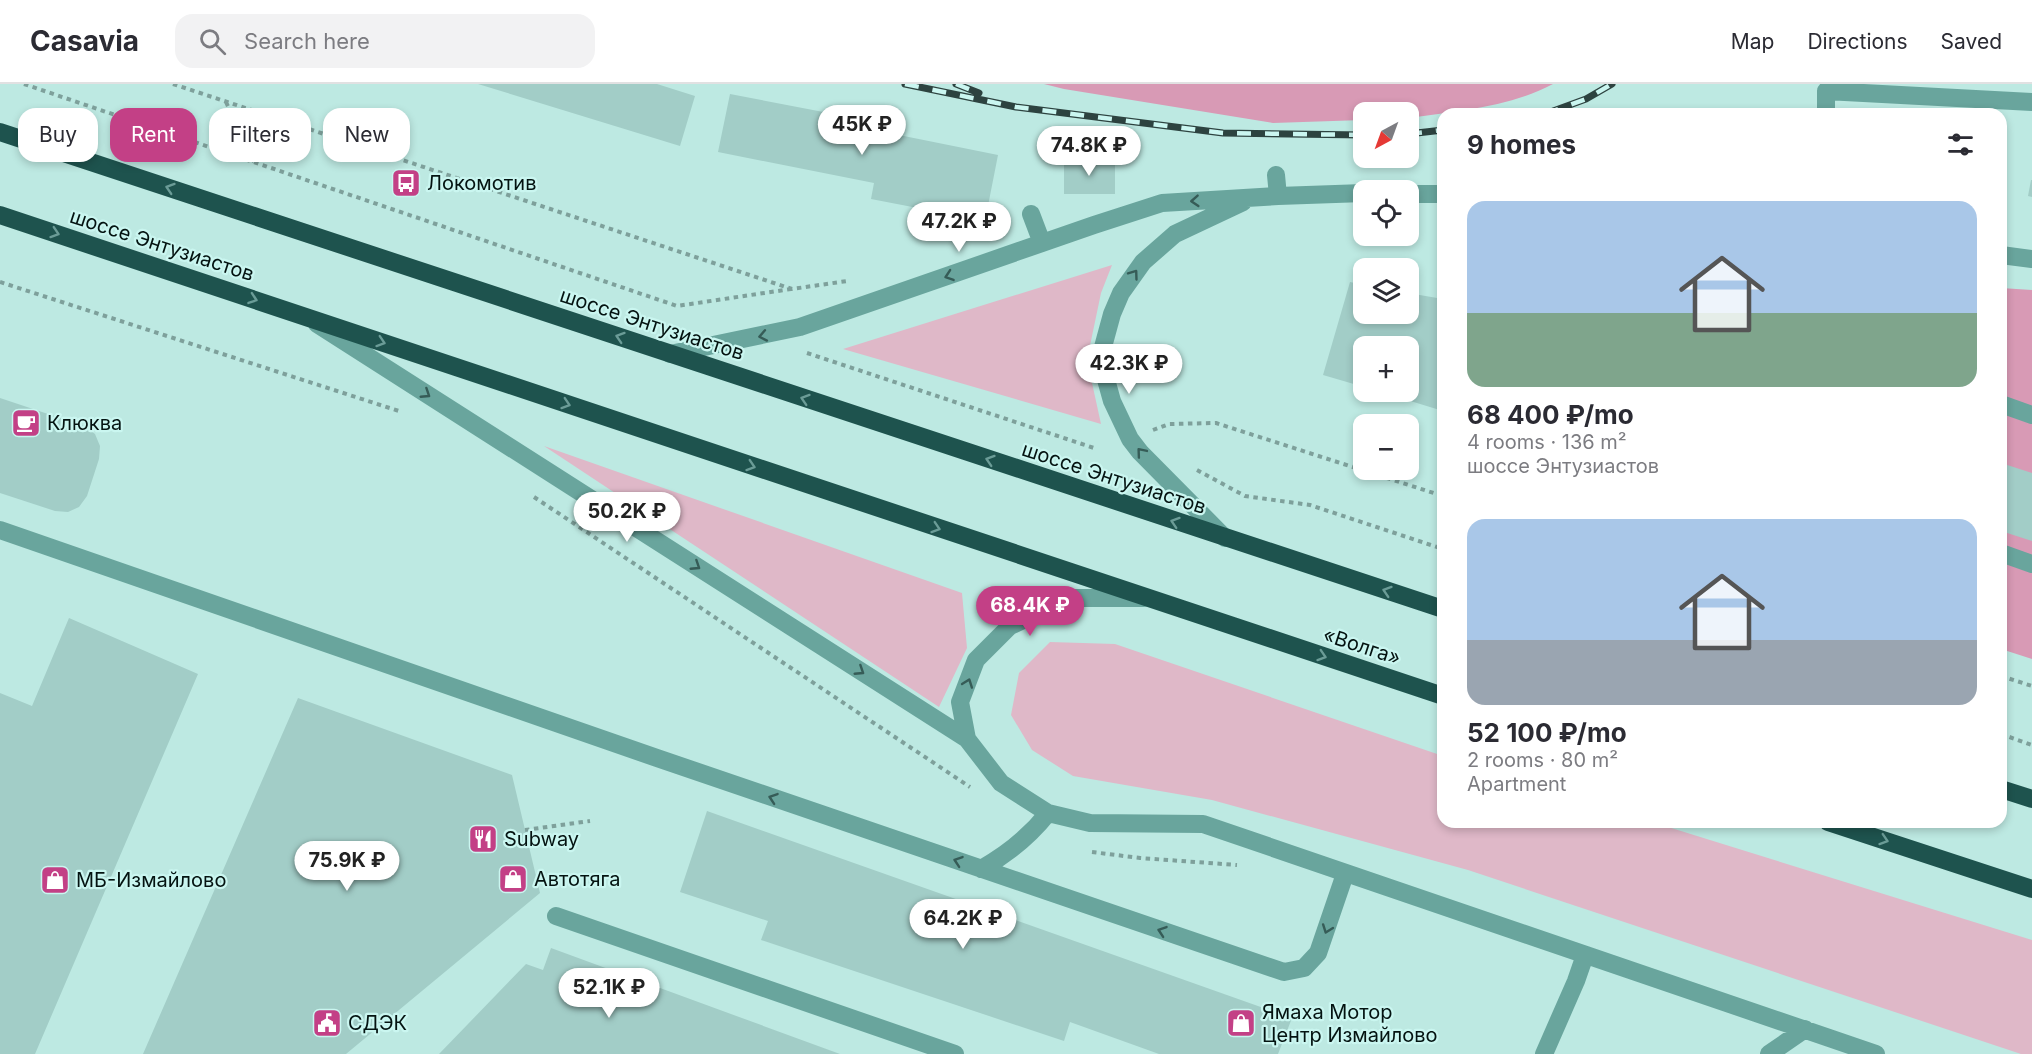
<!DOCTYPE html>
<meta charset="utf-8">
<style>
body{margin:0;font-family:Inter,sans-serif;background:#f2f2f3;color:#2b2b33;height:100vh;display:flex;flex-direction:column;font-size:22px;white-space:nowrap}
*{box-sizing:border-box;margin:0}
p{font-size:20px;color:#7c7c81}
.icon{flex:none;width:33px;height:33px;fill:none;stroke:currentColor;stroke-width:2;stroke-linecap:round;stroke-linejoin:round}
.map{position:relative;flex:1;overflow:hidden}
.details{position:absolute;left:1437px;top:24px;width:570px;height:720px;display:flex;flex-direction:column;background:#fff;border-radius:18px;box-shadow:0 3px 9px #0003}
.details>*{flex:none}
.top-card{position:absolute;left:18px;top:24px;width:570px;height:54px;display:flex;gap:12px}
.needle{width:39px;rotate:221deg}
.controls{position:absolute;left:1353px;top:18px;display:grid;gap:12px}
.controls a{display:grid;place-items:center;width:66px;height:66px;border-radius:12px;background:#fff;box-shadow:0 3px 9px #0003;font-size:30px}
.price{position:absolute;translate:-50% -51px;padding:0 14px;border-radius:21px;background:#fff;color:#222;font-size:20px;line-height:39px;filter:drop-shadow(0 2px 3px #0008)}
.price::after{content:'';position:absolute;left:50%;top:36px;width:18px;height:14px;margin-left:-9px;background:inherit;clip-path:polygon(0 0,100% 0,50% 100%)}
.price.current{background:#c34086;color:#fff}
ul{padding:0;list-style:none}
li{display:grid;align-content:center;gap:12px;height:318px;padding:0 30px}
li span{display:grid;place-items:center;height:186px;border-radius:18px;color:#555}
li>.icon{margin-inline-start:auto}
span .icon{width:108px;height:108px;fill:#fffc;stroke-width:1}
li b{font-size:26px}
h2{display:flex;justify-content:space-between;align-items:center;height:72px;padding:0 30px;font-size:26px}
.chip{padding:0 21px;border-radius:18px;background:#fff;box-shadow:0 3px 9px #0003;font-size:21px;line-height:54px}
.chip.current{background:#c34086;color:#fff}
header{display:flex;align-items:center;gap:36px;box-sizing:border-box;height:84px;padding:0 30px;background:#fff;border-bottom:2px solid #e1e1e2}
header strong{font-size:28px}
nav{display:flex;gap:33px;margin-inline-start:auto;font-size:21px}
.search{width:420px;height:54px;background:#f2f2f3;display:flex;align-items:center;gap:15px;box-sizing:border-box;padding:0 21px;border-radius:18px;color:#7c7c81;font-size:22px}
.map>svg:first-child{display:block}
.green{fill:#dfb8c8}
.forest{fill:#d89ab5}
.building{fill:#a2cdc7}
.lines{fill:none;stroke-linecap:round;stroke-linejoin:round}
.path{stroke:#7ea09b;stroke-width:4;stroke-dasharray:4.5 4.5;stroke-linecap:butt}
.minor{stroke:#69a59d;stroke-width:18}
.highway{stroke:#1e534e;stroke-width:18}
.rail-casing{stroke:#2d4340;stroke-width:7}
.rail{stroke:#caf6f0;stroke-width:4.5;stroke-dasharray:14;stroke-linecap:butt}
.oneway{stroke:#6b9c97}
.oneway2{stroke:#365c57}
.labels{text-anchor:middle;stroke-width:4.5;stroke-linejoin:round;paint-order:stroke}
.poi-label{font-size:20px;fill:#041311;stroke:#caf6f0;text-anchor:start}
.street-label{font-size:20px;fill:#041311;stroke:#caf6f0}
</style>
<header>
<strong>Casavia</strong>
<div class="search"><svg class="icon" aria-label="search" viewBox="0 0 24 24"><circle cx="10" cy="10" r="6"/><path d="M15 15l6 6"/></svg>Search here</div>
<nav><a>Map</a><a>Directions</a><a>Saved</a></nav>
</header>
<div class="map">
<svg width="2032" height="970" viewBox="0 0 2032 970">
<rect width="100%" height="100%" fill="#bde9e2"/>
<path class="green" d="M 1112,181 L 1101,209 L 1087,276 L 1101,340 L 843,265 Z
M 544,362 L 962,509 L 967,564 L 939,623 Z
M 1050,558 L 1115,560 L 1443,672 L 1443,738 L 1652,738 L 2032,856 L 2032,970 L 2021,970 L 1468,786 L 1212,716 L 1073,692 L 1032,666 L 1011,631 L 1019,589 Z"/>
<path class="forest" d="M 1044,0 L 1553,0 C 1510,23 1457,27 1409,34 L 1408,28 L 1364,28 L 1363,36 L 1273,39 L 1064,5 Z
M 2001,204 L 2032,206 L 2032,575 L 2001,565 Z"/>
<path class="building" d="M 478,0 L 657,0 L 695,12 L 680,62 Z
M 730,10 L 886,40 L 884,48 L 998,71 L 985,137 L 871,115 L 874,99 L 718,68 Z
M 1064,75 L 1115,76 L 1115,110 L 1064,110 Z
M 2031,96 L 2032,96 L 2032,113 L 2028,112 Z
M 1350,198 L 1364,201 L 1364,230 L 1408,230 L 1408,209 L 1443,215 L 1443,327 L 1381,308 L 1408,308 L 1408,262 L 1364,262 L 1364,303 L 1323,291 Z
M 0,314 L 84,342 L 95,350 L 100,362 L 99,375 L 87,412 L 79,423 L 68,428 L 55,427 L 0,409 Z
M 2001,379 L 2032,389 L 2032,457 L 2001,447 Z
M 69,534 L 198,590 L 35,970 L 0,970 L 0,609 L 32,622 Z
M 298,614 L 512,691 L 540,809 L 346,970 L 143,970 Z
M 707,727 L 1292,934 L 1278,970 L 1159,970 L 1070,938 L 1064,957 L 761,856 L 768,837 L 680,808 Z
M 551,864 L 840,970 L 439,970 L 526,880 L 543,886 Z"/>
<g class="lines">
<path class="path" d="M 24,0 L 677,222 L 791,205
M 173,0 L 792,205 L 847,197
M 226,18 L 254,78
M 0,198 L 402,328
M 807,269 L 1097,365
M 1153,346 L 1169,340 L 1216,339 L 1443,412
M 1197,386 L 1245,412 L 1310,421 L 1443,465
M 534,413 L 970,703
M 2001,592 L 2032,602
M 2001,650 L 2032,661
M 525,746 L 590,737
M 1092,768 L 1140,774 L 1237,781"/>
<path class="minor" d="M 1826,7 L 2032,18
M 1826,7 L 1826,30
M 1276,91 L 1278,112
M 1408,110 L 1443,110
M 1031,130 L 1042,159
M 2001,171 L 2032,175
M 317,240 L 967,655 L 1001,699 L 1048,729 L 1090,739 L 1203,740 L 1876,970
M 670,270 L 800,243 L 1094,141 L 1162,119 L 1278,112 L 1364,109
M 2001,320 L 2032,331
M 0,446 L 657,674 L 1284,888 L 1304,884 L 1318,869 L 1345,790
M 1225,454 L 1140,368 L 1130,355 L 1112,317 L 1100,274 L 1112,230 L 1121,209 L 1143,178 L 1175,150 L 1243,118
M 2001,469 L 2032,480
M 967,655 L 960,618 L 976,576 L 1010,542 L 1070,514 L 1144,514
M 981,785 C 1008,770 1029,753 1048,729
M 556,832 L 955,970
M 1544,970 L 1576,897 L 1585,871
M 1769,970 L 1805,945"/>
<path class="highway" d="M 0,48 L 1443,525
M 0,131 L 1443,612
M 2001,705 L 2032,715
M 1828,738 L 2032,805"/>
<g class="rail-casing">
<path id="rail" d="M 905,0 L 1016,23 L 1223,49 L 1364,51
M 956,0 L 979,9
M 1545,30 L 1586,15 L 1612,0
M 1408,50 L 1443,46"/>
</g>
<use href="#rail" class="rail"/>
</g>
<defs><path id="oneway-chevron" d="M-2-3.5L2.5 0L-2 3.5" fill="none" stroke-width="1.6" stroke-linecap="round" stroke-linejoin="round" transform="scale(1.5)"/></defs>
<g class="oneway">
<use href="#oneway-chevron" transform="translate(170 104) rotate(-162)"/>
<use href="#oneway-chevron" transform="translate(55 149) rotate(18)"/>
<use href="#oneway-chevron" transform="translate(253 215) rotate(19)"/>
<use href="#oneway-chevron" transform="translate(620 253) rotate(-162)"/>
<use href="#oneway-chevron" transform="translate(381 258) rotate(18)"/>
<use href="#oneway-chevron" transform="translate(805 315) rotate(-162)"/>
<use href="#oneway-chevron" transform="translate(566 320) rotate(18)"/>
<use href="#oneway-chevron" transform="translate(990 376) rotate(-162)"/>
<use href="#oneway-chevron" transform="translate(751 382) rotate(18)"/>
<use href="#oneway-chevron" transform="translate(1175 438) rotate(-162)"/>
<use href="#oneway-chevron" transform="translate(936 444) rotate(18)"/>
<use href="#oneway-chevron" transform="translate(1387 507) rotate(-162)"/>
<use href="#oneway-chevron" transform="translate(1322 572) rotate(18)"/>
<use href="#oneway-chevron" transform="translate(1884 756) rotate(18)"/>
</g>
<g class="oneway2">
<use href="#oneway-chevron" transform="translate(1195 117) rotate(176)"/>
<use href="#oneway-chevron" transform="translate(1134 190) rotate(-54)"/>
<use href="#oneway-chevron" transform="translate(949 192) rotate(161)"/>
<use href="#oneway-chevron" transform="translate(763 252) rotate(169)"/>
<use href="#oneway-chevron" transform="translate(426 310) rotate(33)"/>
<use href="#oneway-chevron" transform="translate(1141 368) rotate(-130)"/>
<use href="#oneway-chevron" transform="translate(696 482) rotate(33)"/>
<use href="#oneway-chevron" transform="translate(860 587) rotate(33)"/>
<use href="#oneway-chevron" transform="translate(968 599) rotate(-70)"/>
<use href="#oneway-chevron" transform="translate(773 714) rotate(-161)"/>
<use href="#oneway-chevron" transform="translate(958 777) rotate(-161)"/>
<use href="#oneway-chevron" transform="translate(1327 845) rotate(110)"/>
<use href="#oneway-chevron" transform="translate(1162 847) rotate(-161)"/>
</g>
<defs>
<g id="bus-square" transform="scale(1.5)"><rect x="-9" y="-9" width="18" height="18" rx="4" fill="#c34086" stroke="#caf6f0"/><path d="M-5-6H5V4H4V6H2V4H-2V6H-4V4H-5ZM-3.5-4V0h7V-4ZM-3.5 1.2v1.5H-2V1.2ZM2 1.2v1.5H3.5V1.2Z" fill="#fff"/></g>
<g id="cafe-square" transform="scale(1.5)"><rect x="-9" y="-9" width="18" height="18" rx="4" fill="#c34086" stroke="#caf6f0"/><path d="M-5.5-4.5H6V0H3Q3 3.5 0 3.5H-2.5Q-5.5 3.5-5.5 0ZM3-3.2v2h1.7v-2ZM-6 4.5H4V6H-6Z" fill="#fff"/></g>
<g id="restaurant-square" transform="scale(1.5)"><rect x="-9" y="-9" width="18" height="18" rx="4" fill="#c34086" stroke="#caf6f0"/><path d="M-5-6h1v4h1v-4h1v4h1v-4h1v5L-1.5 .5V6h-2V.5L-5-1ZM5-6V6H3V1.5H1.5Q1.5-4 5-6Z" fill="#fff"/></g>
<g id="shop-square" transform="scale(1.5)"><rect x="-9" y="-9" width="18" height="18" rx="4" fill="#c34086" stroke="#caf6f0"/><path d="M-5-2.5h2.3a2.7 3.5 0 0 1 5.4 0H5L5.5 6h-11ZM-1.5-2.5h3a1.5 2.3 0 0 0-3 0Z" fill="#fff"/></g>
<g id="civic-square" transform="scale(1.5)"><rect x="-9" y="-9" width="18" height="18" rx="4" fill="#c34086" stroke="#caf6f0"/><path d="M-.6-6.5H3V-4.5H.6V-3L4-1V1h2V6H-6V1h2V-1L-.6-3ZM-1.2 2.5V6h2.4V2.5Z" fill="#fff"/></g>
</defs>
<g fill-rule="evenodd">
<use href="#bus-square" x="406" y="99"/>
<use href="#cafe-square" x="26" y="339"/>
<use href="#restaurant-square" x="483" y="755"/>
<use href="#shop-square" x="513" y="795"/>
<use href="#shop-square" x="55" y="796"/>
<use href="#civic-square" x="327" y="939"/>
<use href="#shop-square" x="1241" y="939"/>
</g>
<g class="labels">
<g class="poi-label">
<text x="427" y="106">Локомотив</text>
<text x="47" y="346">Клюква</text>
<text x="504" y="762">Subway</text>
<text x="534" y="802">Автотяга</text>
<text x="76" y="803">МБ-Измайлово</text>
<text x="1262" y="935">Ямаха Мотор<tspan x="1262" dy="23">Центр Измайлово</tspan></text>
<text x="348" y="946">СДЭК</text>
</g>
<g class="street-label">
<text transform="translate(162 161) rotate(18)" y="7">шоссе Энтузиастов</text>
<text transform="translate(652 240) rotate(18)" y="7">шоссе Энтузиастов</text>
<text transform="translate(1114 394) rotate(18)" y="7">шоссе Энтузиастов</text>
<text transform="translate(1362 562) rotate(18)" y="7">«Волга»</text>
</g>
</g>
</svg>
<div class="controls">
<a><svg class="needle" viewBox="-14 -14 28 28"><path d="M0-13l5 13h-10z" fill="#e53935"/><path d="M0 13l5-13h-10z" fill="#7c7c81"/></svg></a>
<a><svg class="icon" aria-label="locate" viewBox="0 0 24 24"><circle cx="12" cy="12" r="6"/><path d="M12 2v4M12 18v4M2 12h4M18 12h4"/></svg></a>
<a><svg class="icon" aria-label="layers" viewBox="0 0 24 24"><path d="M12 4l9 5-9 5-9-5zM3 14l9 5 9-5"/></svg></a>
<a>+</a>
<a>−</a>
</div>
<b class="price" style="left:862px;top:72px">45K ₽</b>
<b class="price" style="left:1089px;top:93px">74.8K ₽</b>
<b class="price" style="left:959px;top:169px">47.2K ₽</b>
<b class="price" style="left:1129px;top:311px">42.3K ₽</b>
<b class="price" style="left:627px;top:459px">50.2K ₽</b>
<b class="price current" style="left:1030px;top:553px">68.4K ₽</b>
<b class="price" style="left:347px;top:808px">75.9K ₽</b>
<b class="price" style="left:963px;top:866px">64.2K ₽</b>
<b class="price" style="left:609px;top:935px">52.1K ₽</b>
<div class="top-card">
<a class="chip">Buy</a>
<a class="chip current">Rent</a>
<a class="chip">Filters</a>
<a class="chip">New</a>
</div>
<section class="details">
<h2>9 homes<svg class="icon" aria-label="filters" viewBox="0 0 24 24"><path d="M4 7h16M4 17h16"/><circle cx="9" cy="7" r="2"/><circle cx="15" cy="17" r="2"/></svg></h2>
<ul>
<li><span style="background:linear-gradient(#a9c7e8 60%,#7fa58c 0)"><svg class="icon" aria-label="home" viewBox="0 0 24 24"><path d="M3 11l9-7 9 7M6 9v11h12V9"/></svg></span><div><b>68 400 ₽/mo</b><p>4 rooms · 136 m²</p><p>шоссе Энтузиастов</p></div></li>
<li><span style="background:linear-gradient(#a9c7e8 65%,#9aa5b1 0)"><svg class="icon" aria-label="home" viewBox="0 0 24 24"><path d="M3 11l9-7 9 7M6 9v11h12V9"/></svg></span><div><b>52 100 ₽/mo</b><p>2 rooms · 80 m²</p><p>Apartment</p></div></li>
</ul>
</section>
</div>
